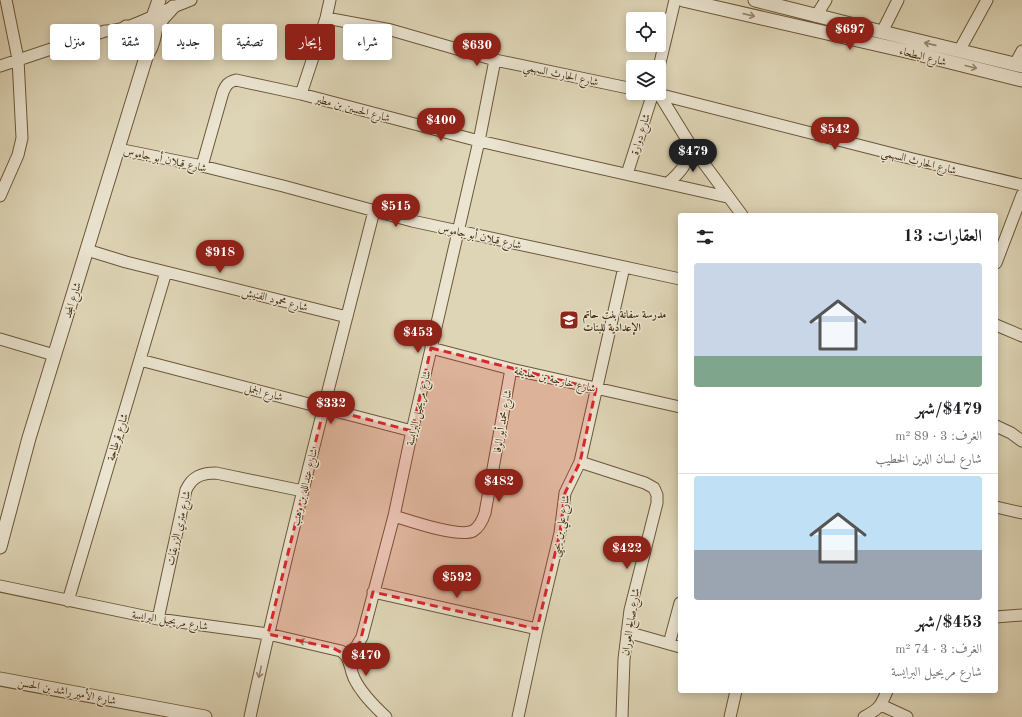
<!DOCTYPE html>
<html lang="ar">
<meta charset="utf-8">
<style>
body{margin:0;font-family:"Old Standard TT",Amiri,serif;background:#f6f6f6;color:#202124;direction:rtl;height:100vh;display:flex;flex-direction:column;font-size:15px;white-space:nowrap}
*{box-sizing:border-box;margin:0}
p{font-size:13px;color:#757577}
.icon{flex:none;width:22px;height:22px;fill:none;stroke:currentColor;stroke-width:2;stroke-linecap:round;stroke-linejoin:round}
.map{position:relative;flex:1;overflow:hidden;direction:ltr}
.sheet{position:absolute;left:678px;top:213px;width:320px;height:480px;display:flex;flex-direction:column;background:#fff;border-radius:4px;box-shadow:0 2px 10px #0003;direction:rtl}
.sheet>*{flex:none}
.banner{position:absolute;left:12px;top:24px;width:380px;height:36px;direction:rtl;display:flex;gap:8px}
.controls{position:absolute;left:626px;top:12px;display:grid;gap:8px}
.controls a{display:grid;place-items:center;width:40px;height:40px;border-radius:4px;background:#fff;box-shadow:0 2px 10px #0003;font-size:20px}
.price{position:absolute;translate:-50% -34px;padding:0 9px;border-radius:14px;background:#8f2418;color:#fff;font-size:13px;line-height:26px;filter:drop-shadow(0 1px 2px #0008)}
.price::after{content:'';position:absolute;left:50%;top:24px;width:12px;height:9px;margin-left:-6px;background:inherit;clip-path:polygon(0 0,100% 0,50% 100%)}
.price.on{background:#222;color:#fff}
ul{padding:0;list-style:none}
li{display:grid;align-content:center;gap:8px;height:212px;padding:0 16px}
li+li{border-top:1px solid #e0e0e0}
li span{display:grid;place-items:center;height:124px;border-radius:4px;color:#555}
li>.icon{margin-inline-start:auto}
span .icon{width:72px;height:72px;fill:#fffc;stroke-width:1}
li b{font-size:17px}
h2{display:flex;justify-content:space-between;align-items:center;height:48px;padding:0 16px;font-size:17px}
.chip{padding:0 14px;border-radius:4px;background:#fff;box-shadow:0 2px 10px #0003;font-size:14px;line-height:36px}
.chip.on{background:#8f2418;color:#fff}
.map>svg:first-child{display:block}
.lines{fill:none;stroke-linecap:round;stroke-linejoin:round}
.minor-casing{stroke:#6c5639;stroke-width:13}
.tertiary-casing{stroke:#6c5639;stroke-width:15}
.minor{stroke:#eae4d0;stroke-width:11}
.tertiary{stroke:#eae4d0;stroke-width:13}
.oneway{stroke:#988870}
.marked{fill:#d62828;fill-opacity:0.2;stroke:#d62828;stroke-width:3;stroke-dasharray:8 5;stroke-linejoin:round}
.labels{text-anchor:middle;stroke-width:3;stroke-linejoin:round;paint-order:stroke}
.street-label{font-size:11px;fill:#462b0f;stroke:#eae4d0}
.poi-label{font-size:11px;font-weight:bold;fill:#462b0f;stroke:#eae4d0;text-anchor:start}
</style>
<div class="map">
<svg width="1022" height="717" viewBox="0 0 1022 717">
<rect width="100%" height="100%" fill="#ded5b6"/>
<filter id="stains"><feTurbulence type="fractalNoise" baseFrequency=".005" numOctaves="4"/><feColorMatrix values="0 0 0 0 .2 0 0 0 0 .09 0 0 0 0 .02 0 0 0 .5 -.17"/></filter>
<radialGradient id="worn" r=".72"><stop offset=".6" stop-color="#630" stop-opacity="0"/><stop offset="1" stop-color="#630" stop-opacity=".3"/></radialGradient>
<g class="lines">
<g class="minor-casing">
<path id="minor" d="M 816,16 L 826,0
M 326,18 L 391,30 L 495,60 L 633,89
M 882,32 L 898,0
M 959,51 L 987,0
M 1015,64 L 1022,51
M 0,66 L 105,31 C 122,31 140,22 156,15 C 167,9 179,5 191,0
M 659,67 L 675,0
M 654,93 L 913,159 L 1022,185
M 301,94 L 326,18 L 330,0
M 659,94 L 691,146 L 742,215
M 118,149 L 202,166 L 283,186 L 412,221 L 680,279
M 202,166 L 223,92 C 226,85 228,82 236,80 L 301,94 L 479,141 L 727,197
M 627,174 L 653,93
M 668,183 C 682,171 687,164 691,146
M 0,196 L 18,155 L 22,138 L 18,59 L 6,0
M 87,250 L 126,262 L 347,317
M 996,263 L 1022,195
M 996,325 L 1022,336
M 0,339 L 54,355
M 431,348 L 511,369 L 680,407
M 140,360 L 412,431
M 996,426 L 1011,433 L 1022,441
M 580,462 L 645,483 L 654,488 L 657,495 L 657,503 L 630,610 L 624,659 L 622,717
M 996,507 L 1022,513
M 394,516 C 411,521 458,538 473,531 C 480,527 483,519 485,513 L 511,369
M 0,586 L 158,619 L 268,634 L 341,651 C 351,658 349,667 354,678 C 361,693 374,706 386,717
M 373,592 L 537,629
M 68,601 L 166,272
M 996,617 L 1022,615
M 158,619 L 186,490 C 192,477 201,473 216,473 L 303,491
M 627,632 L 680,647
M 669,644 L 680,603
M 346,655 L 356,647 L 362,637 L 394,516 L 412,431 L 479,141 L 495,60
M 881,705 L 907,717
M 250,717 C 287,547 331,379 374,211
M 518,717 L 537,629 L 560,533 L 565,493 L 580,462 L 624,267
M 730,717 L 736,691
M 864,717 C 879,709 881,706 887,691"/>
</g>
<g class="tertiary-casing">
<path id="tertiary" d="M 683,0 L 910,52 L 1022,80
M 755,0 L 882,32 L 1022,66
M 151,23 L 159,0
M 126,27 C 137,29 143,35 146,45
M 155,30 L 163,18 L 173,7
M 0,547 L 29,438 L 147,54 C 153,47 159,22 154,15
M 0,679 L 205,717"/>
</g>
<use href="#minor" class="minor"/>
<use href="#tertiary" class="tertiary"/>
</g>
<defs><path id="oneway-shaft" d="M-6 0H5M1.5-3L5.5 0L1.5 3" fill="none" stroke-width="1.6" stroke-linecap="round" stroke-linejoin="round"/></defs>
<g class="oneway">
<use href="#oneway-shaft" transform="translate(749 15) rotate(13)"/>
<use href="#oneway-shaft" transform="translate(930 44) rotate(-167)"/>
<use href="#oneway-shaft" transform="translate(971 67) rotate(14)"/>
<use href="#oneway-shaft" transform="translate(305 642) rotate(-168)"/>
<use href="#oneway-shaft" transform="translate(260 672) rotate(102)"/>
</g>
<path class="marked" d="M 431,348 L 596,389 L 580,462 L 565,493 L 560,533 L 537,629 L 373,592 L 360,642 L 346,655 L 333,648 L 268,634 L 324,408 L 412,431 Z"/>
<defs>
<g id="school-square" transform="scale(1)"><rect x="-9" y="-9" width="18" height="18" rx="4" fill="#8f2418" stroke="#eae4d0"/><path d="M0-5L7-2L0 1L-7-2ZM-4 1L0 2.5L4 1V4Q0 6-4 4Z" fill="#fff"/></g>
</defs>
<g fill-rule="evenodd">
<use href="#school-square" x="569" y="320"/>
</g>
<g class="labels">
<g class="street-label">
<text transform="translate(923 56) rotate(14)" y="4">شارع البطحاء</text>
<text transform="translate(561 74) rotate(12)" y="4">شارع الحارث السهمي</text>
<text transform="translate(353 108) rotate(15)" y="4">شارع الحسين بن مطير</text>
<text transform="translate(640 134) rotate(-73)" y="4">شارع دوارة</text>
<text transform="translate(165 159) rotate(12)" y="4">شارع قبلان أبو جاموس</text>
<text transform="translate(919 161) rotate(14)" y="4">شارع الحارث السهمي</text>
<text transform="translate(480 236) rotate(12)" y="4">شارع قبلان أبو جاموس</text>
<text transform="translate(275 299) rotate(14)" y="4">شارع محمود الفنيش</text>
<text transform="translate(72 300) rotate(-73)" y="4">شارع المجد</text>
<text transform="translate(555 379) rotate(13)" y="4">شارع خارجة بن حذيفة</text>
<text transform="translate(264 392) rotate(15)" y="4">شارع الجمل</text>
<text transform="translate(418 408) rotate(-77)" y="4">شارع مريحيل البرايسة</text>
<text transform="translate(502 421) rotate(-80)" y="4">شارع محمد أبو الوفا</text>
<text transform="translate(117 437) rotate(-73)" y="4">شارع قرطاجة</text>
<text transform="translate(304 487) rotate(-76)" y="4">شارع عبدالله بن وهب</text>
<text transform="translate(560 526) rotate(-80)" y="4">شارع علي بن يحيى</text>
<text transform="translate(178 528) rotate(-77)" y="4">شارع متري الزريقات</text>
<text transform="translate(170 620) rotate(9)" y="4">شارع مريحيل البرايسة</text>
<text transform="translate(630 622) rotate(-81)" y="4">شارع صالح العوران</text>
<text transform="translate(67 691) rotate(11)" y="4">شارع الأمير راشد بن الحسن</text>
</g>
<g class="poi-label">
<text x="583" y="318">مدرسة سفانة بنت حاتم<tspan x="583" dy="13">الإعدادية للبنات</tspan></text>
</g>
</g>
<rect width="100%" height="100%" filter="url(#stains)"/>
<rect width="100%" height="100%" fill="url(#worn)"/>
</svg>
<div class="controls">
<a><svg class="icon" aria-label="locate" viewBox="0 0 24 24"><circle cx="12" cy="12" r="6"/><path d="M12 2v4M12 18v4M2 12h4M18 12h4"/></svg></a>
<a><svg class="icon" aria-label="layers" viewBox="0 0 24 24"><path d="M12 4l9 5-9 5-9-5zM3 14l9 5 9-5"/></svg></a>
</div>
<b class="price" style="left:850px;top:51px">$697</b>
<b class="price" style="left:477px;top:67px">$630</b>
<b class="price" style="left:441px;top:142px">$400</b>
<b class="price" style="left:835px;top:151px">$542</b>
<b class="price on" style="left:693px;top:173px">$479</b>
<b class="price" style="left:396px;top:228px">$515</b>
<b class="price" style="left:220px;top:274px">$918</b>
<b class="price" style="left:418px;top:354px">$453</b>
<b class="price" style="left:331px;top:425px">$332</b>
<b class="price" style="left:499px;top:503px">$482</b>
<b class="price" style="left:627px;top:570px">$422</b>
<b class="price" style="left:457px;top:599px">$592</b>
<b class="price" style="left:366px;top:677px">$470</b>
<div class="banner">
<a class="chip">شراء</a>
<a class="chip on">إيجار</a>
<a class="chip">تصفية</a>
<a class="chip">جديد</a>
<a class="chip">شقة</a>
<a class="chip">منزل</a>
</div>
<section class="sheet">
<h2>العقارات: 13<svg class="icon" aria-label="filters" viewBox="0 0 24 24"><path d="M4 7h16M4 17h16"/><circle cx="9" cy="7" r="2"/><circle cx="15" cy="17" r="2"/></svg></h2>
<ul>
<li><span style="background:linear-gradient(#c9d6e8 75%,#7fa58c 0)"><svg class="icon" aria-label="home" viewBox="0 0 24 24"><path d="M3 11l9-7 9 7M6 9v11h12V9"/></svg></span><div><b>$479/شهر</b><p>الغرف: 3 · 89 m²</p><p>شارع لسان الدين الخطيب</p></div></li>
<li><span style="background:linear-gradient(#bfe0f5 60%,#9aa5b1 0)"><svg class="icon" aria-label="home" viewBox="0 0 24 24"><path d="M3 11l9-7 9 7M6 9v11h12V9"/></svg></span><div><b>$453/شهر</b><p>الغرف: 3 · 74 m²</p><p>شارع مريحيل البرايسة</p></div></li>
</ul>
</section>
</div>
